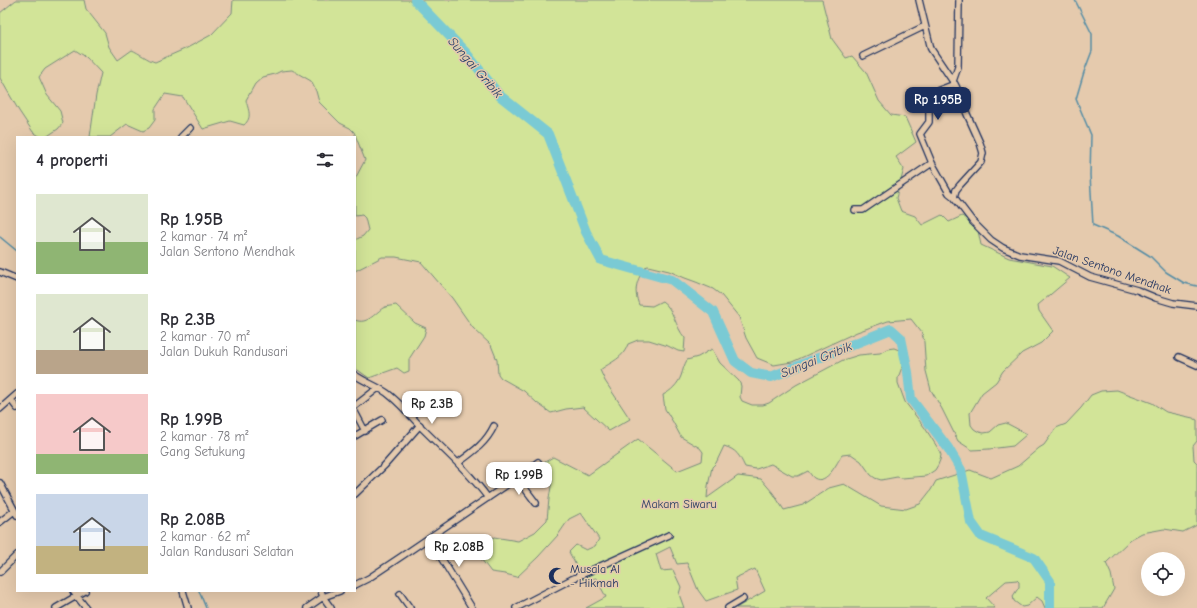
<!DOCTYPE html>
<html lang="id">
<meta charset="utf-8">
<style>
body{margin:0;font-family:"Comic Neue",sans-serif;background:#f7f7f7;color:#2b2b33;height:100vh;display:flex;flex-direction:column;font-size:15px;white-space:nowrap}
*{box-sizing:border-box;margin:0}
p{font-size:13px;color:#7c7c81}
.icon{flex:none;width:22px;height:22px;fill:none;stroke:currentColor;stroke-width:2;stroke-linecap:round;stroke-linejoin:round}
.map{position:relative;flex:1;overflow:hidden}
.details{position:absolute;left:16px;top:136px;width:340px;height:456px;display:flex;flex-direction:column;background:#fff;border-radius:0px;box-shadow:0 4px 16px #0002}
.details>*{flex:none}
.fabs{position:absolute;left:1141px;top:552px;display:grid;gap:8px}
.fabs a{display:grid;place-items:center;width:44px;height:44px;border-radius:50%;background:#fff;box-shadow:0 4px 16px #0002;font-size:20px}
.price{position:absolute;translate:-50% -34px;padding:0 9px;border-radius:8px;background:#fff;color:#222;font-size:13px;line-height:26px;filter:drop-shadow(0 1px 2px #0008)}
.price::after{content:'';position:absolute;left:50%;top:24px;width:12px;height:9px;margin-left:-6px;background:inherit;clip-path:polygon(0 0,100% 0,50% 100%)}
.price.current{background:#1b2f5e;color:#fff}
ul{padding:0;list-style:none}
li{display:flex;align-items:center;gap:12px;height:100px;padding:0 20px}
li span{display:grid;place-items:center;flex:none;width:112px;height:80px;border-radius:0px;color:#555}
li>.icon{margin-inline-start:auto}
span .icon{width:48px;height:48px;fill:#fffc;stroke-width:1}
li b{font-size:17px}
h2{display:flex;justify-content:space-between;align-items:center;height:48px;padding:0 20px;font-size:17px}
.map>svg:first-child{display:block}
.green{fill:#d2e498;stroke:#768a7b}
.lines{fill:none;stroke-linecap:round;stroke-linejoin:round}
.stream{stroke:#548ca5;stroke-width:1.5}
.river{stroke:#7acad4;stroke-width:10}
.minor-casing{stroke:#1b2f5e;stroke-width:8}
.minor{stroke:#e5caad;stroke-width:5.5}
.labels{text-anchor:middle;stroke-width:3;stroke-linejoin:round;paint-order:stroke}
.street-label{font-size:12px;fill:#1b2f5e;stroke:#e5caad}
.park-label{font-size:12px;fill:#2d4164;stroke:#e5caad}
.poi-label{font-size:12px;fill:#1b2f5e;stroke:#e5caad;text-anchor:start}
.water-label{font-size:13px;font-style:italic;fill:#243e6a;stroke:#e5caad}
</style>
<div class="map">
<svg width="1197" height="608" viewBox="0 0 1197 608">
<rect width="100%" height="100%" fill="#e5caad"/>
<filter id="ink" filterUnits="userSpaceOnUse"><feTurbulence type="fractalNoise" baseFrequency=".025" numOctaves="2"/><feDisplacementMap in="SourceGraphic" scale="8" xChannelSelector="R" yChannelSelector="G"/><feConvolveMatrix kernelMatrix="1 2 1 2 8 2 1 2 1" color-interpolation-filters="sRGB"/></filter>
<g filter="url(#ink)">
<path class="green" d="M 16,0 L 84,0 L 86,9 L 105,33 L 109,47 L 118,60 L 132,50 C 139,53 148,60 155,62 L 187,48 L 211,35 L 232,13 L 233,0 L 822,0 L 832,39 L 846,58 L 852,56 L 866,72 L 879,101 L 891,115 L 905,117 L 916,142 L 896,157 L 904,169 L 896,198 L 901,211 L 915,216 L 922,225 L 942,215 L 949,222 L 962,216 L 977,226 L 981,245 L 1009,258 L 1052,266 L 1070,278 L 1038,305 L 1039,311 L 1053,331 L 1041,343 L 1022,353 L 1003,371 L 996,382 L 982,393 L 970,413 L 971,425 L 974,429 L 979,432 L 984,433 L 990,432 L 998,425 L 1006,423 L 1027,434 L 1013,446 L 989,449 L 972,450 L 958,441 L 942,409 L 931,390 L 926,371 L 924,342 L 922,333 L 911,319 L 888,321 L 857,332 L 792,362 L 774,365 L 757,358 L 746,338 L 739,317 L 721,295 L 713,289 L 696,282 L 685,278 L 669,271 L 648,266 L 645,267 C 637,280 633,289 639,305 L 652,306 L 662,301 C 674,309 675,327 685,338 L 684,352 L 678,351 L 668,346 L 649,340 L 638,340 L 628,344 C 623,359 612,361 600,370 L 605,381 L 630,419 L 609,431 L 583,407 L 566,409 L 551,413 L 537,403 L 524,391 L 501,378 L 498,374 L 497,360 L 491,345 L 473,328 L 452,298 L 421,262 L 396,257 L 382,257 L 355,271 L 355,240 L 363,236 L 368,230 L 365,218 L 362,215 L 355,216 L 355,179 L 365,160 L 354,132 L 350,128 L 340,123 L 319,102 L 316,91 L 311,81 L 292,70 L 281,71 L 275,74 L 263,77 L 255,84 L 246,100 C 248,110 253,117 244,125 L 230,121 L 203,129 L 183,97 L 165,94 L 155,109 L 155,120 L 149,128 L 143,131 L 127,124 L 110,137 L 90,137 L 96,95 L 101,73 L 86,57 L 75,50 L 45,69 L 39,77 L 47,95 L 60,111 L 63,123 L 58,129 L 46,137 L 41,137 L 33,132 L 19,111 L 0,78 L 0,13 Z
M 396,305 L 415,323 L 426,328 L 424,336 L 409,359 L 409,371 L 404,373 L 397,368 L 369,378 L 355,368 L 355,320 C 367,325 374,314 383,308 C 387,306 391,306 396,305 Z
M 894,348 L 899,350 L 901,355 L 902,367 L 898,378 L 898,383 L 905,402 L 925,428 L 939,450 L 941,455 L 940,460 L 938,465 L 935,470 L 926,476 L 902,478 L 897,477 L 881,480 L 875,478 L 871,475 L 861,461 L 851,454 L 842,455 C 837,462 827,486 814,478 C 812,477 810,473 808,471 L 798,476 L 792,476 L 771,464 L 756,469 L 745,467 C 739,455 737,450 724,446 L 716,463 L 712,467 L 708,486 L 707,498 L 738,476 L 761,479 L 773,493 L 784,510 L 803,505 L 829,488 L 844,484 L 881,506 L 906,509 L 920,504 L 931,490 L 936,481 L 970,470 L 991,478 L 1018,466 L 1039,448 L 1044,445 L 1056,428 L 1066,424 L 1081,408 L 1091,395 L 1101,391 L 1117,390 L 1152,403 L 1166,412 L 1193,418 L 1197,420 L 1197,441 L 1193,446 L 1194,460 L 1197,463 L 1197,525 L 1183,532 L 1164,529 L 1142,533 L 1131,539 L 1106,563 L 1111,574 L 1114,589 L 1103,608 L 1045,608 L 1042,601 L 1037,597 L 1027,606 L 1022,607 L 1014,601 L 1013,596 L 1019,587 L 1019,582 L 1017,580 L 1006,581 L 986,598 L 995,608 L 736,608 L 765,591 L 755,569 L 735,578 L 737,590 L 706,601 L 698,590 L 687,563 L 677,564 L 670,547 L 656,554 L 661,571 L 673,570 L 681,587 L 679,594 L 684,608 L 586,608 L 606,597 L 596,578 L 584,581 L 569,552 L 576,545 L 586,550 L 595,546 L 599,539 L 581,513 L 569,519 L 558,535 L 538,557 L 517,577 L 505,574 L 491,572 L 475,551 L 494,537 L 518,541 L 535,532 L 547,520 L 549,499 L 552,480 L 539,468 L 545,462 L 553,457 L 588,475 L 638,439 L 677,471 L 702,461 L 703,452 L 700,448 L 681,437 L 673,422 L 665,409 L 663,395 C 671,391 678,384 681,376 C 683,370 684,365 687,360 L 698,357 L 712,349 L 720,363 L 739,381 L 741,386 L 740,397 L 742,401 L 752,405 L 763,405 L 769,403 L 796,385 L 843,360 L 859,355 L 880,353 L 887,349 Z"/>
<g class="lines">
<path class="stream" d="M 1075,0 L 1092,34 L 1092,51 L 1084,72 L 1076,99 L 1091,135 L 1090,175 L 1093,225 L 1118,236 L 1150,256 L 1166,272 L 1184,283 L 1197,286
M 0,237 L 17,251
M 199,591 L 206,608"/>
<path class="river" d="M 415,0 L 467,54 L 499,95 L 548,134 L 586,232 L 601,260 L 672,280 L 713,312 L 735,361 L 751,373 L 771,377 L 891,329 L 901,338 L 908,372 L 911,399 L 948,448 L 961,470 L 971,522 L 981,536 L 1034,558 L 1050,581 L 1050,608"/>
<g class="minor-casing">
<path id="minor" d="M 919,0 L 931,49 L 956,86 L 967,114 L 980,143 L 983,153 L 981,162 L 960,185 L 956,190 L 954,197 L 973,222 L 991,240 L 1003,248 L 1020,255 L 1059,261 L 1090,277 L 1137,290 L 1156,298 L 1173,303 L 1197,306
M 863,56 L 925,26
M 953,81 L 958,67 L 959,0
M 181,137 L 190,128
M 932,163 L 920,134 L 929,122 L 929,94 L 955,84
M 855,210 L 863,210 L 932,163 L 949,193 L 954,197
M 0,272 L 17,279
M 1179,357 L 1197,365
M 355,375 C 365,382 377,386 387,393 C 400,403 411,416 422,428 C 445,451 469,472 488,498
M 11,400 L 17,408
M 355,406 L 378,388
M 0,409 L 17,394
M 355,412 L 365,431
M 355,436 L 382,420
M 458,463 C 473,452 486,443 494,426
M 517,478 L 536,503
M 0,483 L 17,515
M 355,494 L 385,465 L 420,425
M 0,522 L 14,511
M 429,538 L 472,608
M 0,572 L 17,555
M 355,585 L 369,578 L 408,552 L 517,478 L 538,462
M 73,591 L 86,608
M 183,591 L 188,608
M 321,591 L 323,597 L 331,608
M 400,594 L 410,608
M 56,608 L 85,591
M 307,608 L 323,597 L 340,591
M 516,608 L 572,579 L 669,535
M 728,608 L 743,599"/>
</g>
<use href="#minor" class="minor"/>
</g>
</g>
<defs>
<g id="mosque-bare" transform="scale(1.38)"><path d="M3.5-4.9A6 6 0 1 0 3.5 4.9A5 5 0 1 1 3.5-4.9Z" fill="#1b2f5e" stroke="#e5caad" stroke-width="2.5" paint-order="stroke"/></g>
</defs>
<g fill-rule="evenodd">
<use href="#mosque-bare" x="557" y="576"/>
</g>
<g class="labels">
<g class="street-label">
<text transform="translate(1112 270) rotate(19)" y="4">Jalan Sentono Mendhak</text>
</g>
<g class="park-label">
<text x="679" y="508">Makam Siwaru</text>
</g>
<g class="poi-label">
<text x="570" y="573">Musala Al<tspan x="570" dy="14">- Hikmah</tspan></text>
</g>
<g class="water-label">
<text transform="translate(476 67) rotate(49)" y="5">Sungai Gribik</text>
<text transform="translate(816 359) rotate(-22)" y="5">Sungai Gribik</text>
</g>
</g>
</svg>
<div class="fabs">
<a><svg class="icon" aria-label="locate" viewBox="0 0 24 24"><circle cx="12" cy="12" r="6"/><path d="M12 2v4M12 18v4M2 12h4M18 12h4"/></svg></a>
</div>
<b class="price current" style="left:938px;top:121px">Rp 1.95B</b>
<b class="price" style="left:432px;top:425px">Rp 2.3B</b>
<b class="price" style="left:519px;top:496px">Rp 1.99B</b>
<b class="price" style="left:459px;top:568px">Rp 2.08B</b>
<section class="details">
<h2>4 properti<svg class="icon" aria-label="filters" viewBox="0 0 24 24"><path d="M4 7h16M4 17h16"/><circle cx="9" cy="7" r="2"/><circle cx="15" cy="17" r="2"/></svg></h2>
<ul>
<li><span style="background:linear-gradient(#dfe7d0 60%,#8fb573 0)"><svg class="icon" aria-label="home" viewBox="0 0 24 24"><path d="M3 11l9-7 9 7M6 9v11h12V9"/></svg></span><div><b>Rp 1.95B</b><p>2 kamar · 74 m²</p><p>Jalan Sentono Mendhak</p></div></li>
<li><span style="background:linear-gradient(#dfe7d0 70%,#b9a48a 0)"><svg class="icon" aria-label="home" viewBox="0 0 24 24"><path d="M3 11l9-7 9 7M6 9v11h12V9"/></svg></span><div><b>Rp 2.3B</b><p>2 kamar · 70 m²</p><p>Jalan Dukuh Randusari</p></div></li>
<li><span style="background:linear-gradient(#f6c9c9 75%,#8fb573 0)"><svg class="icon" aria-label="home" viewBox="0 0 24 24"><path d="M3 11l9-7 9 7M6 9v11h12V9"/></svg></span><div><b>Rp 1.99B</b><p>2 kamar · 78 m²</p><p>Gang Setukung</p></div></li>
<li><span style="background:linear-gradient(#c9d6e8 65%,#c2b280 0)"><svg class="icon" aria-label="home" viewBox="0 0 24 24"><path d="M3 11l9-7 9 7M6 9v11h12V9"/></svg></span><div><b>Rp 2.08B</b><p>2 kamar · 62 m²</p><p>Jalan Randusari Selatan</p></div></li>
</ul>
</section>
</div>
